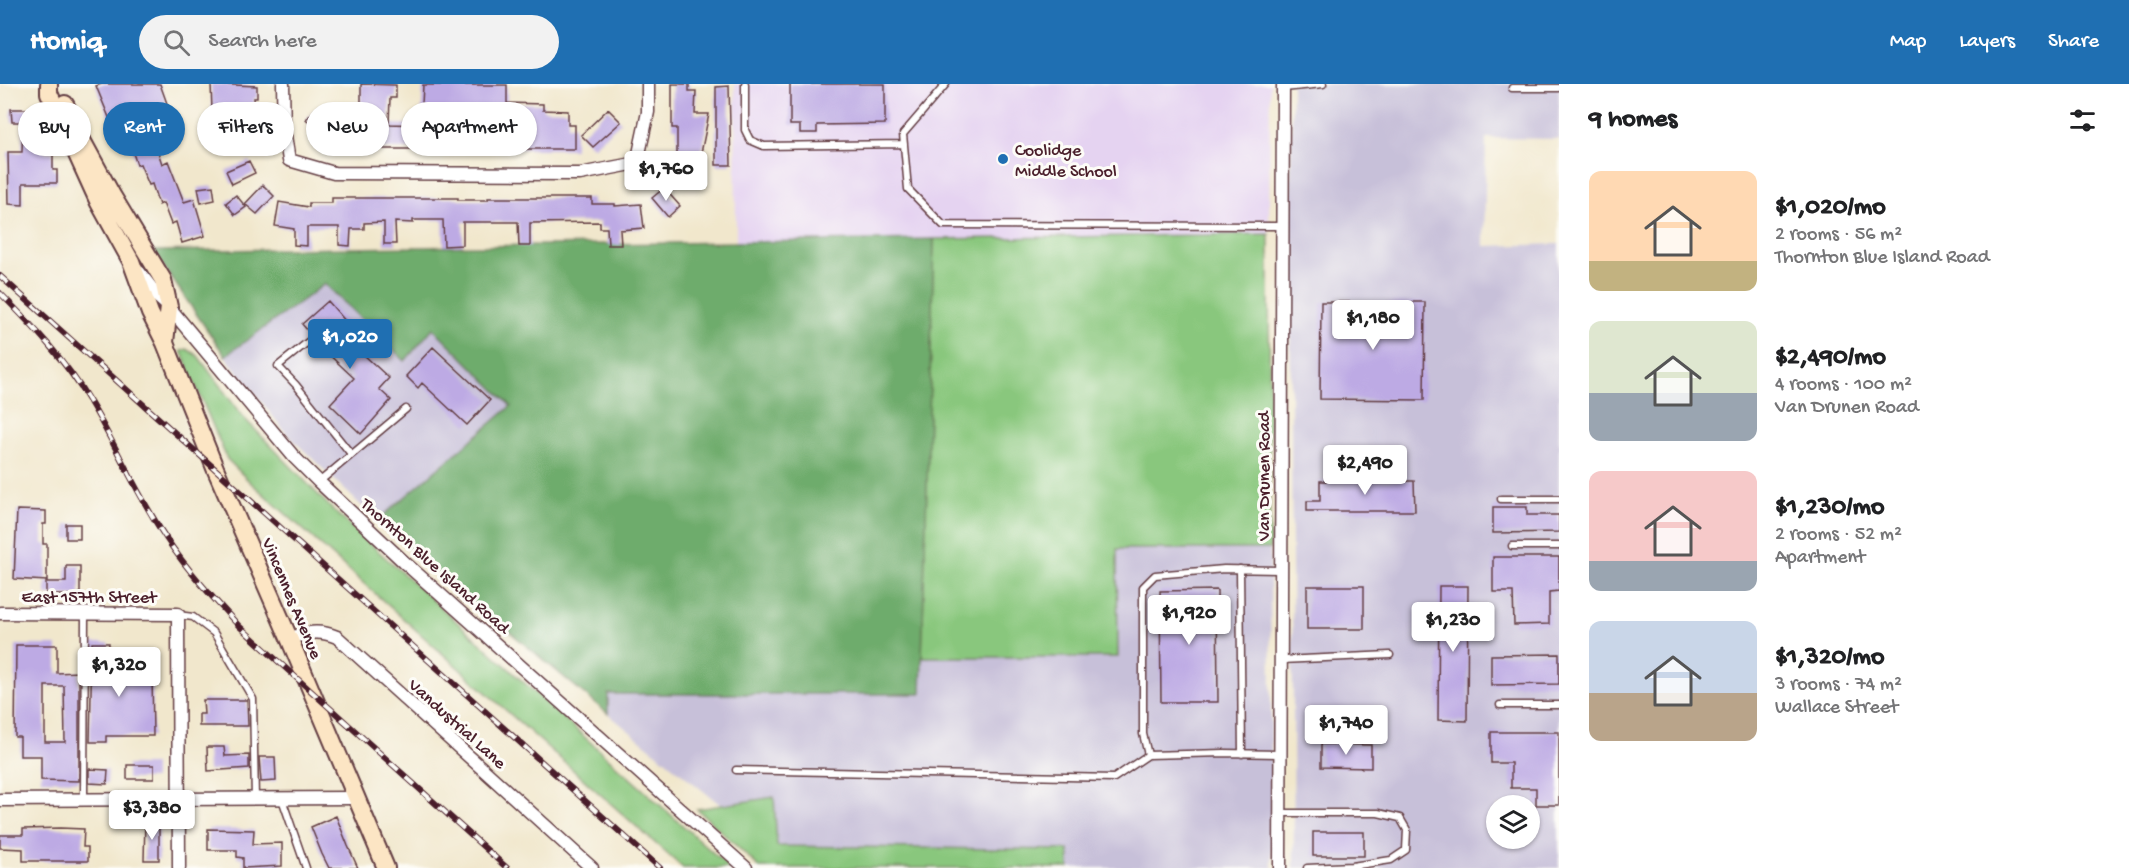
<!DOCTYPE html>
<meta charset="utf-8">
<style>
body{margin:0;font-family:"Gochi Hand",sans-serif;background:#f2f2f2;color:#202124;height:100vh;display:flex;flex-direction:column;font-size:22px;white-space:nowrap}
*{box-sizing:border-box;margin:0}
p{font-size:20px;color:#757577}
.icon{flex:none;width:33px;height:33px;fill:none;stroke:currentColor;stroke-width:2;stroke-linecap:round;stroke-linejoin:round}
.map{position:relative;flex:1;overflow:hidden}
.drawer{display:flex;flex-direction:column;background:#fff;width:570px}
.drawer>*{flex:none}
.banner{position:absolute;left:18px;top:18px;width:570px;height:54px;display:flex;gap:12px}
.controls{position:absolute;left:1486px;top:711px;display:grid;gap:12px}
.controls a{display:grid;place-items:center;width:54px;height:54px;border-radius:50%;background:#fff;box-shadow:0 2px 4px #0004;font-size:30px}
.price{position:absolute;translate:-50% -51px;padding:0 14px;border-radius:6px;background:#fff;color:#222;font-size:20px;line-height:39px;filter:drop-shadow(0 2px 3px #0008)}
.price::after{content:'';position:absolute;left:50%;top:36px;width:18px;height:14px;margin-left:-9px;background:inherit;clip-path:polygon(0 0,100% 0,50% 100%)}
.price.selected{background:#1f6fb2;color:#fff}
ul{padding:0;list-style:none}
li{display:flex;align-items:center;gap:18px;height:150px;padding:0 30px}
li span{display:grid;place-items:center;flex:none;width:168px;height:120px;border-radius:12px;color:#555}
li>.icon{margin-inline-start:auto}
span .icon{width:72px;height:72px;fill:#fffc;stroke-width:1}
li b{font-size:26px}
h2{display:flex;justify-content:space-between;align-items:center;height:72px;padding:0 30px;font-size:26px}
.chip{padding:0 21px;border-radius:27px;background:#fff;box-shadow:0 2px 4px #0004;font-size:21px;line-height:54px}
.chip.selected{background:#1f6fb2;color:#fff}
header{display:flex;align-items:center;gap:36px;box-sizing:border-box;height:84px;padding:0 30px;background:#1f6fb2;color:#fff}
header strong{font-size:28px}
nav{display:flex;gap:33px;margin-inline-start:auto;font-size:21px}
.search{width:420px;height:54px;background:#f2f2f2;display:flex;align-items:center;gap:15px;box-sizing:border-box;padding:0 21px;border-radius:33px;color:#757577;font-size:22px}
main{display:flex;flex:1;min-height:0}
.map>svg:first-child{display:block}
.built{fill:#e5d3f1}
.industrial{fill:#c7c0d9;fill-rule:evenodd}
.green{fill:#89c77d;stroke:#6a7354;stroke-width:1.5}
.forest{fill:#6eac6c;stroke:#5c664c;stroke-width:1.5}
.building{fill:#bdaae4;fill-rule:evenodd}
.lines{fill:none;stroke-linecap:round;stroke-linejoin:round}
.lane-casing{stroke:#633d43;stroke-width:9}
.street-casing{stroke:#633d43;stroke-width:15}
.secondary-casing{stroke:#633d43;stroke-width:20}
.lane{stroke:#fff;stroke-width:6}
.street{stroke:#fff;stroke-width:12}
.secondary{stroke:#fce5c4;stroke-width:16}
.rail-casing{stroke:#4a1f2b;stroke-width:6}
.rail{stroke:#fdfcf7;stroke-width:4;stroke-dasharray:11;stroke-linecap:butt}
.poi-dot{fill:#1f6fb2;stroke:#fdfcf7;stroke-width:2}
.labels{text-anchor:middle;stroke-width:6;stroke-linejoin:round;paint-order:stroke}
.poi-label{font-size:18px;fill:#4a1f2b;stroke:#fdfcf7;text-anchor:start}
.street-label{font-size:18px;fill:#4a1f2b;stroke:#fdfcf7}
</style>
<header>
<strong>Homiq</strong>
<div class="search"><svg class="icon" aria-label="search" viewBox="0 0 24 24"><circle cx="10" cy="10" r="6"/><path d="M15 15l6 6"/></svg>Search here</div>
<nav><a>Map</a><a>Layers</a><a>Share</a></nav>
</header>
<main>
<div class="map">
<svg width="1559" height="784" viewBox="0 0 1559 784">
<rect width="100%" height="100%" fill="#fdfcf7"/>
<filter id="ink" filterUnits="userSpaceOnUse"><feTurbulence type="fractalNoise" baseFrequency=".0167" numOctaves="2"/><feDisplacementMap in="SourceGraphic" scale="12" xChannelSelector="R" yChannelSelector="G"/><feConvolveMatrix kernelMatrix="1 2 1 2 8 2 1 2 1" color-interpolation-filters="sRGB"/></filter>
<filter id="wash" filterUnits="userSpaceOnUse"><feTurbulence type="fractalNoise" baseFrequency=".008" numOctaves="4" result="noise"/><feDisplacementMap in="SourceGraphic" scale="24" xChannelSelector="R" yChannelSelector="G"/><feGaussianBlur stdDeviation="1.35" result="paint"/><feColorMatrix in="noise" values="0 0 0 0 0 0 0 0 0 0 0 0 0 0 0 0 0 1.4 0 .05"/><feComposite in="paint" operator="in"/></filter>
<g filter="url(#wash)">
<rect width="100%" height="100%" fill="#f1e7cc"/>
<path class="built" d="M 735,0 L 1270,0 L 1269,150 L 736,158 Z"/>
<path class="industrial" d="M 1292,0 L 1559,0 L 1559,55 L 1486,54 L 1484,162 L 1559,160 L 1559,784 L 1294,784 L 1290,159 ZM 1497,722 L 1530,722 L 1530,754 L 1497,754 Z
M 325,200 L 405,277 L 433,244 L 511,322 L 377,437 L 287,350 L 225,272 Z
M 1117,465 L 1270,465 L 1272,784 L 1069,784 L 1068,766 L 777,762 L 774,713 L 722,722 L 608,630 L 608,610 L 920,610 L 922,573 L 1117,573 Z"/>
<path class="green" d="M 1269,150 L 1270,465 L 1117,465 L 1118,573 L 922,573 L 934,155 Z
M 187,265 L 198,272 L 243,333 L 336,429 L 730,784 L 683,784 L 251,399 L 227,375 L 181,267 Z
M 774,713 L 777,762 L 1069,766 L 1069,784 L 760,784 L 697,725 Z"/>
<path class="forest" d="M 934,155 L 921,610 L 608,610 L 608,630 L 377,437 L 511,322 L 433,244 L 405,277 L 325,200 L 225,272 L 153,167 Z"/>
<g id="blocks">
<path class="building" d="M 102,0 L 160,0 L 169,25 L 168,43 L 152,43 L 153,53 L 162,80 L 168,77 L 184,118 L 194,115 L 205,152 L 182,159 L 176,138 L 171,140 L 163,119 L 159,121 L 152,100 L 149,101 L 140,80 L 137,81 L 130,60 L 126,61 L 120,41 L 113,43 L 96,2 Z
M 211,0 L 257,2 L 257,14 L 254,14 L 255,37 L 231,38 L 231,27 L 212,27 Z
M 361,0 L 396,1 L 396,14 L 390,14 L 389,40 L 421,41 L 423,1 L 507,1 L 507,19 L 543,20 L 543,26 L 568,27 L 568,41 L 575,41 L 575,65 L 358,65 L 358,32 L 355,32 L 355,19 L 361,19 Z
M 672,0 L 689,0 L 689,7 L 696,7 L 695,30 L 709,30 L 696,94 L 673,90 L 677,70 L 677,44 L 672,44 Z
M 790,0 L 885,0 L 885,40 L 817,41 L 817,49 L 800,49 L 800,41 L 790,41 Z
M 729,2 L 731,81 L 716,81 L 716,3 Z
M 319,23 L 345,50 L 332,62 L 306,35 Z
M 11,25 L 36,25 L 36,44 L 45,44 L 45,68 L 53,68 L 53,86 L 57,86 L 57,99 L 23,99 L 23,121 L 9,120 L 8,68 L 22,68 L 23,38 L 12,38 Z
M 608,25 L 621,38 L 593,63 L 581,51 Z
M 249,77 L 255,89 L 232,100 L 226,87 Z
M 263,101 L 274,112 L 257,130 L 245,120 Z
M 213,102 L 215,116 L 201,119 L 198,104 Z
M 664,104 L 680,122 L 668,133 L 652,114 Z
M 236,111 L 246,123 L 235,131 L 226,119 Z
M 332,114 L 458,114 L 458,116 L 488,116 L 488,114 L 592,114 L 592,120 L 615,120 L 615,122 L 641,120 L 644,144 L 620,146 L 621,161 L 608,161 L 607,144 L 600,144 L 600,138 L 530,139 L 530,162 L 519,162 L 518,138 L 463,138 L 463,161 L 444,162 L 443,136 L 413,136 L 413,139 L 395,138 L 396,160 L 384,160 L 384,138 L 364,139 L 364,145 L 351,145 L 350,162 L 339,161 L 339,143 L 307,143 L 307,162 L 294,161 L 294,145 L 275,142 L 279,118 L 309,123 L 309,119 L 332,119 Z
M 328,217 L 347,239 L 338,247 L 389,294 L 379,305 L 391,316 L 361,350 L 330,320 L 354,294 L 324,266 L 302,240 Z
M 1321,218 L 1425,218 L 1424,316 L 1320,315 Z
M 433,263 L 490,316 L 467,341 L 422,299 L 418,304 L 406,292 Z
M 1320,397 L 1414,397 L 1415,427 L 1307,427 L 1307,417 L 1320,417 Z
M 1493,423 L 1527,423 L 1527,431 L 1559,431 L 1559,448 L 1493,449 Z
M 17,426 L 46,427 L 46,440 L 43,440 L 43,460 L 47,460 L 47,497 L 14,495 Z
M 66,440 L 80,440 L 80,455 L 66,455 Z
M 1493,473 L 1559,473 L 1559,507 L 1549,508 L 1549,540 L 1514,541 L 1513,508 L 1493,508 Z
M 66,482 L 80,482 L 80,511 L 46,511 L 46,498 L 66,498 Z
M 1307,502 L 1364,502 L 1364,545 L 1307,545 Z
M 1439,502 L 1468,502 L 1467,637 L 1438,636 Z
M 1217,506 L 1218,618 L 1161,618 L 1160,507 Z
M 92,559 L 109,559 L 108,573 L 126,573 L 126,589 L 152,589 L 153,652 L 106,652 L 106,658 L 90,658 Z
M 16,561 L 57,561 L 57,589 L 79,588 L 79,697 L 41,696 L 41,672 L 20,672 L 20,653 L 15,653 ZM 45,602 L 64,602 L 65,658 L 45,658 Z
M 1559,570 L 1559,600 L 1491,601 L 1491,571 Z
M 203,616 L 247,616 L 248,642 L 199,642 L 199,630 L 204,630 Z
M 1491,648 L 1559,648 L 1559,721 L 1536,721 L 1536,704 L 1511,704 L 1511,679 L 1491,679 Z
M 1321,660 L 1371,661 L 1371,684 L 1321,683 Z
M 207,663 L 224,663 L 225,672 L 249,671 L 249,684 L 208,687 Z
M 259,673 L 275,673 L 276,697 L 261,698 Z
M 127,681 L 154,681 L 154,695 L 127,695 Z
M 89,685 L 108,686 L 107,700 L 89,699 Z
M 336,732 L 348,762 L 358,784 L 329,784 L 322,770 L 311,743 Z
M 145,737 L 159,737 L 159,776 L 144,776 Z
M 60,744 L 84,745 L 83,763 L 88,763 L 88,777 L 23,777 L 23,765 L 0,764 L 0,751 L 23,751 L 23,745 Z
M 208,745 L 254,746 L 253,760 L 282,759 L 282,782 L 243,784 L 243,774 L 237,773 L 237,766 L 208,766 Z
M 1313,748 L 1364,748 L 1364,772 L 1313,772 Z"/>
</g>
</g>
<g filter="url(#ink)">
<use href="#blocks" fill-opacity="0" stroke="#633d43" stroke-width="1.5"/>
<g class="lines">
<g class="lane-casing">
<path id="lane" d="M 745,0 L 745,46 L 750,56 L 764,62 L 904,60
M 946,0 L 903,50 L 908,105 L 943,141 L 1282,142
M 1284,4 L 1323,0
M 1512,4 L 1559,4
M 309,257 L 278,282 L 296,301 L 351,370
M 319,398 L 406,325
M 1501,415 L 1559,415
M 1512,462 L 1559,462
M 1240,485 L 1242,670
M 178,531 L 193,533 L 214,549 L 253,615 L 255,715
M 1281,576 L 1390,571
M 1500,621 L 1559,621
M 1280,670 L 1224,669 L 1148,671 L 1143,650 L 1143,503 L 1155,491 L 1224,485 L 1281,486
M 736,686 L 1114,694 L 1148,671
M 84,715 L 85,530
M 282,715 L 306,784
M 1281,729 L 1378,729 L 1400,734 L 1407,746 L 1406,766 L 1391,776 L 1352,782 L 1307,784"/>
</g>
<g class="street-casing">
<path id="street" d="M 283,0 L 284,46 L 289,76 L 334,89 L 580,90 L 637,79 L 648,28 L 648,0
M 139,188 L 159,214 L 169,223 L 294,373 L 319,398 L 404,478 L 746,784
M 0,529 L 178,530 L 179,784
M 289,554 C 309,549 317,545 337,553 L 592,784
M 0,716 L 356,714
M 1280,784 L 1283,0"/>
</g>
<g class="secondary-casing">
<path id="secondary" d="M 49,0 L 49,9 L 99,119 L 131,177 L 150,229 L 165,259 L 215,384 L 289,554 L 386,784
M 65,20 L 83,58 L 113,113 L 163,196 L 169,223 L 165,258"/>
</g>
<use href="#lane" class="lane"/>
<use href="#street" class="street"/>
<use href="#secondary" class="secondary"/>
<g class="rail-casing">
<path id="rail" d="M 0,192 L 660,784
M 0,209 C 33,242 66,277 90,318 C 117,363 137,411 166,454 C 187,486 213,514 239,542 L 507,784"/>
</g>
<use href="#rail" class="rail"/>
</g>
</g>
<circle class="poi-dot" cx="1003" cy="75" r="6"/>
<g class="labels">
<g class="poi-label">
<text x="1015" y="71">Coolidge<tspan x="1015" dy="21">Middle School</tspan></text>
</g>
<g class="street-label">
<text transform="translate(1263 392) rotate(-90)" y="6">Van Drunen Road</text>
<text transform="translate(436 481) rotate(42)" y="6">Thornton Blue Island Road</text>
<text x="89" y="518">East 157th Street</text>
<text transform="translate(293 514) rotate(67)" y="6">Vincennes Avenue</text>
<text transform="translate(458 639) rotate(42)" y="6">Vandustrial Lane</text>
</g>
</g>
</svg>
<div class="controls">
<a><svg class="icon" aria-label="layers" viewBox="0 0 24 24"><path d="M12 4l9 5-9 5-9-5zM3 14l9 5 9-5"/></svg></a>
</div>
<b class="price" style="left:666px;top:118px">$1,760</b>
<b class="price" style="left:1373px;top:267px">$1,180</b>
<b class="price selected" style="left:350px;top:286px">$1,020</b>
<b class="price" style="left:1365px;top:412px">$2,490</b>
<b class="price" style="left:1189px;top:562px">$1,920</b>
<b class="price" style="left:1453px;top:569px">$1,230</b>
<b class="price" style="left:119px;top:614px">$1,320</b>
<b class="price" style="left:1346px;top:672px">$1,740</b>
<b class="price" style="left:152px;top:757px">$3,380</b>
<div class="banner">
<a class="chip">Buy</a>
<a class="chip selected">Rent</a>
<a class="chip">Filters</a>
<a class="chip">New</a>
<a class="chip">Apartment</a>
</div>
</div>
<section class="drawer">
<h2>9 homes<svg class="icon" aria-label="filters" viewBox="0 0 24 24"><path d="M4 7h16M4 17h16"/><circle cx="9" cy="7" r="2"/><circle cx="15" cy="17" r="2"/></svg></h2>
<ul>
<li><span style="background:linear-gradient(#ffd9b3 75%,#c2b280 0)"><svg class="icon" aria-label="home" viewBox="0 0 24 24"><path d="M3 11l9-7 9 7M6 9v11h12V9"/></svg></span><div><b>$1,020/mo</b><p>2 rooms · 56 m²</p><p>Thornton Blue Island Road</p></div></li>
<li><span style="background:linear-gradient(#dfe7d0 60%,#9aa5b1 0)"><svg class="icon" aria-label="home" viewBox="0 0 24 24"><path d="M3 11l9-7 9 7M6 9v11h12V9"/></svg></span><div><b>$2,490/mo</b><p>4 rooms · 100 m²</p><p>Van Drunen Road</p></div></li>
<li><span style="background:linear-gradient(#f6c9c9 75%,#9aa5b1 0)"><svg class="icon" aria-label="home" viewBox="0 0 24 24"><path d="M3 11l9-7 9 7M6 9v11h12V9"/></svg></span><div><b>$1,230/mo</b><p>2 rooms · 52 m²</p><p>Apartment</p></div></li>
<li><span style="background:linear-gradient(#c9d6e8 60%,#b9a48a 0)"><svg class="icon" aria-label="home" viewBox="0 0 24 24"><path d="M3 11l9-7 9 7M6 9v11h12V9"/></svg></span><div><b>$1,320/mo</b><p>3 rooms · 74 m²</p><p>Wallace Street</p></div></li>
</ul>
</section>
</main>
